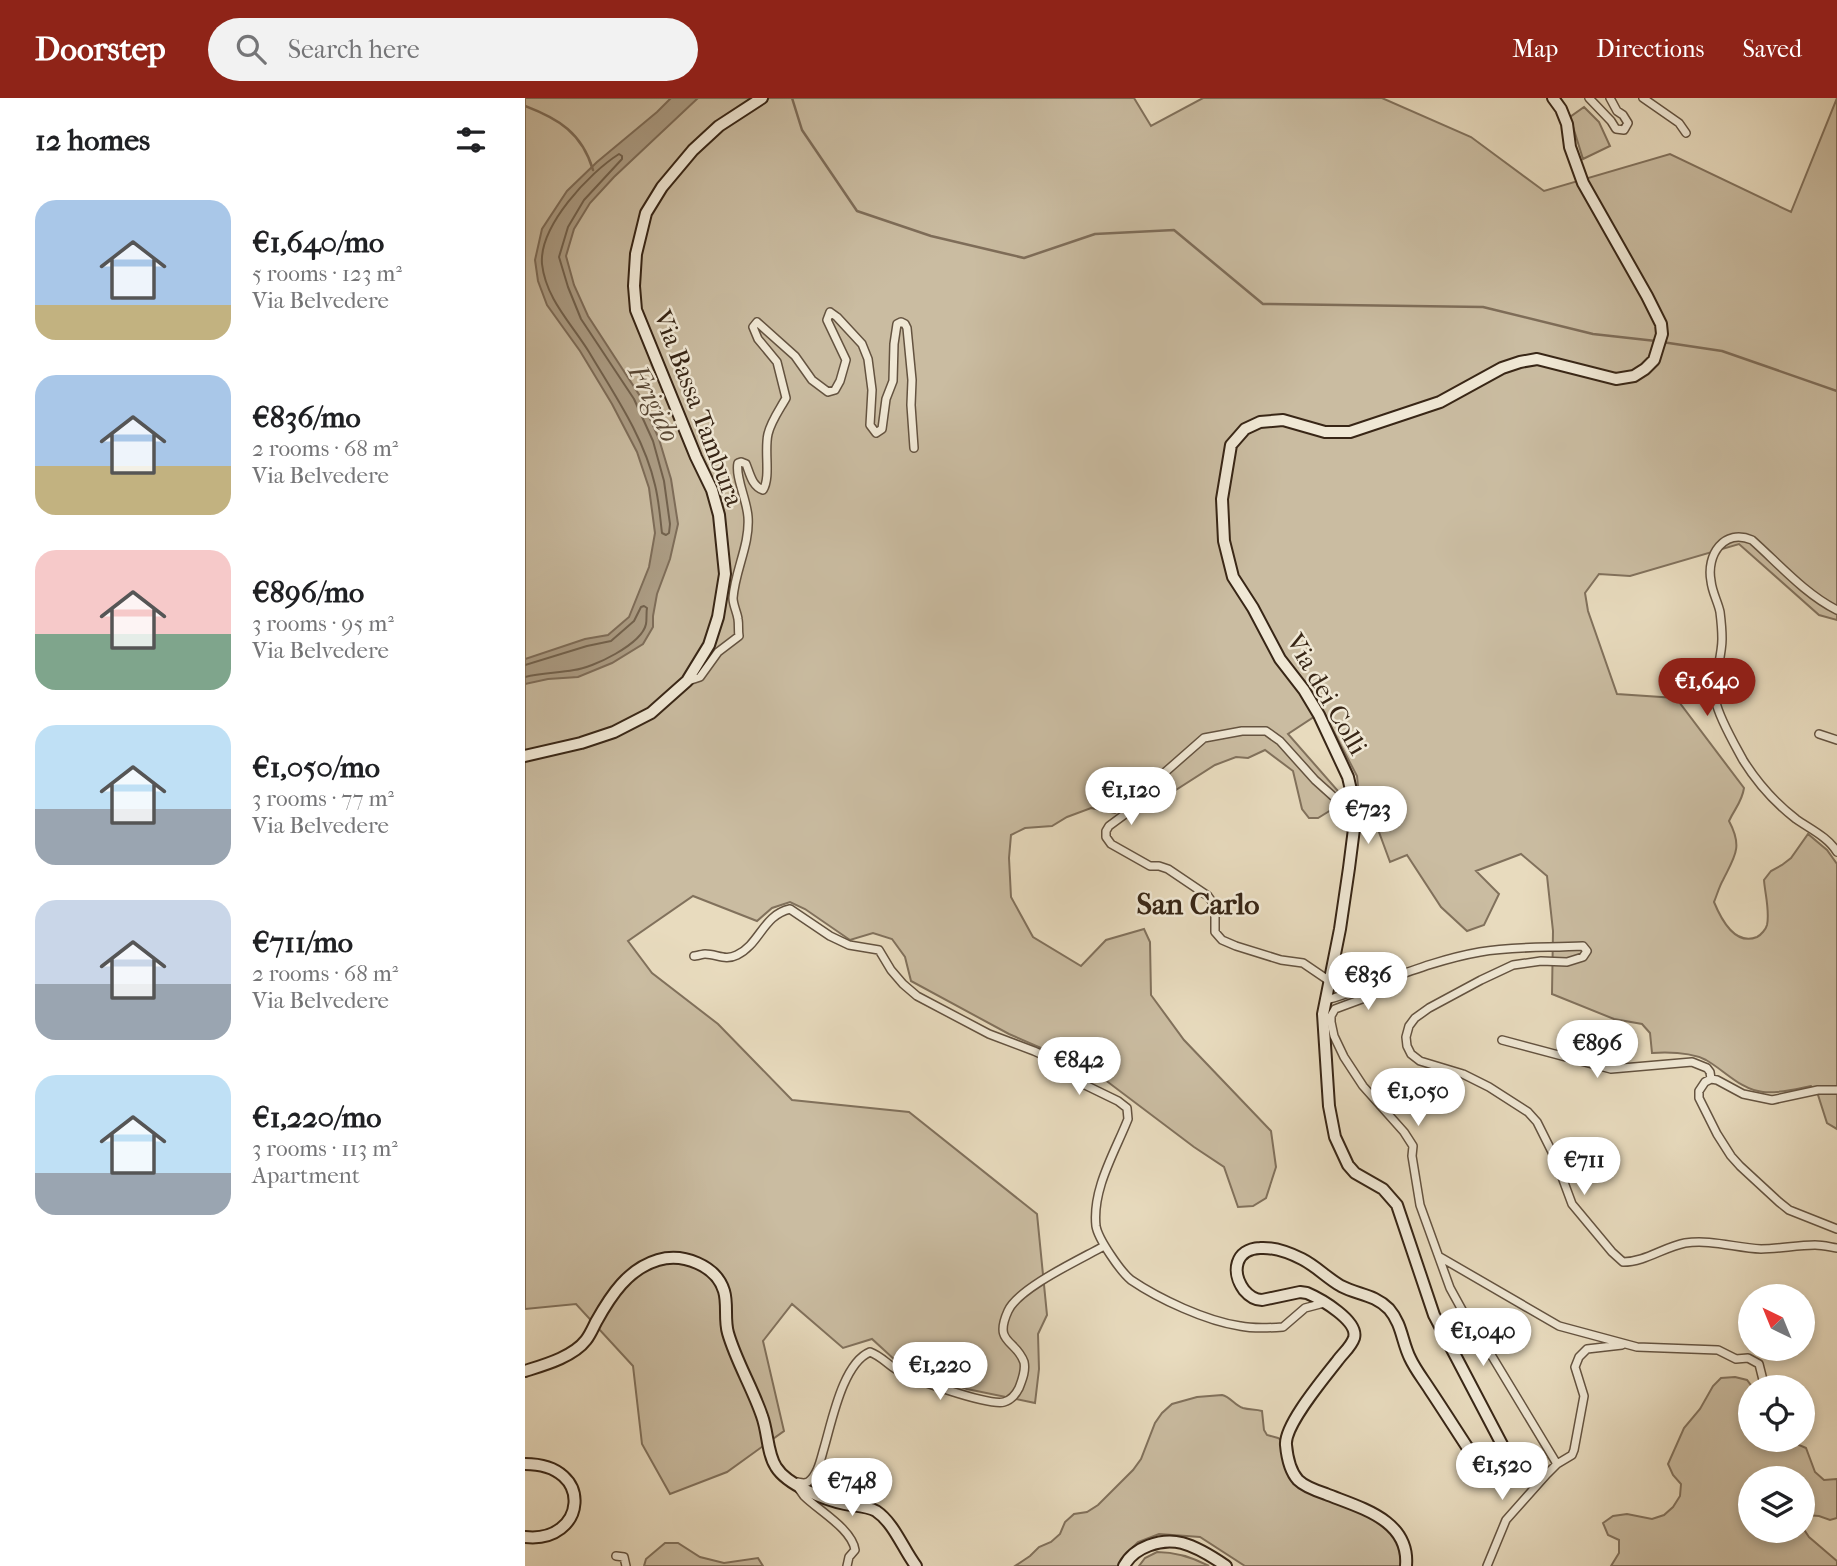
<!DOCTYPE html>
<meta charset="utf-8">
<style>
body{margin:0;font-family:"IM FELL French Canon",serif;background:#f2f2f2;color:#202124;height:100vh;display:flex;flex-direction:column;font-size:26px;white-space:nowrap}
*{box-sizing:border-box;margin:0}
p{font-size:23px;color:#757577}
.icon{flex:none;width:38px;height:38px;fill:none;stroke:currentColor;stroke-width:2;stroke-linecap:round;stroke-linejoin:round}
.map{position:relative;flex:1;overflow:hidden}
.sheet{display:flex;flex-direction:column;background:#fff;width:525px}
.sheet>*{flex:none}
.needle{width:46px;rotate:317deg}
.tools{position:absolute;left:1213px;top:1186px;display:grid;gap:14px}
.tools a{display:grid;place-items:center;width:77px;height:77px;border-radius:50%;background:#fff;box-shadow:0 4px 10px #0003;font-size:35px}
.price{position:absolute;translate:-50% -60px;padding:0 16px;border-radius:24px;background:#fff;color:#222;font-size:23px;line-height:46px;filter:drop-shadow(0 2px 4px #0008)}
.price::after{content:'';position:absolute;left:50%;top:42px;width:21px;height:16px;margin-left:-10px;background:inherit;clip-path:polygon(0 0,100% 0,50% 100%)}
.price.selected{background:#8f2418;color:#fff}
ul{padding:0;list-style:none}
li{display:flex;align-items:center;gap:21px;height:175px;padding:0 35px}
li span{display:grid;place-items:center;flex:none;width:196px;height:140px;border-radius:21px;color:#555}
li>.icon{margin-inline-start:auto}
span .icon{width:84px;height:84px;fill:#fffc;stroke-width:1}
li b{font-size:30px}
h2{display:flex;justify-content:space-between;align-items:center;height:84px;padding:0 35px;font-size:30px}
header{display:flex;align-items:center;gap:42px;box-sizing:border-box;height:98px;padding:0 35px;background:#8f2418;color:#fff}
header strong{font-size:33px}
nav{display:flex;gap:38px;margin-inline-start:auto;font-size:24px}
.search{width:490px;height:63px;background:#f2f2f2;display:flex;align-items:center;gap:18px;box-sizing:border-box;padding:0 24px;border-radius:38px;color:#757577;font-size:26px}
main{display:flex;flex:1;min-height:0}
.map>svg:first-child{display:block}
.green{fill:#cabca1;stroke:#81715c;stroke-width:2}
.water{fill:#ac9d85;stroke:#7e6d59;stroke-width:2}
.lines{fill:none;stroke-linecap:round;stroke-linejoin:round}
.shore{stroke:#72624e;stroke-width:2}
.stream{stroke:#7e6d59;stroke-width:2.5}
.street-casing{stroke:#645340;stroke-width:10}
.secondary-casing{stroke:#382616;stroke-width:14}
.street{stroke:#f0e8d5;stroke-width:7}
.secondary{stroke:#f0e8d5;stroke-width:10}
.labels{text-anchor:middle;stroke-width:5;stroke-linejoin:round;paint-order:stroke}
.street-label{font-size:26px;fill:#382616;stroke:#f0e8d5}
.water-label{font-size:28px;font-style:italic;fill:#5b4a37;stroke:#f0e8d5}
.quarter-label{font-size:30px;font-weight:bold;fill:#382616;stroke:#f0e8d5}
</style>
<header>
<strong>Doorstep</strong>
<div class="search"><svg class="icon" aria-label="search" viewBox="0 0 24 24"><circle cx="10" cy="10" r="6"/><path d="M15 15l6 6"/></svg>Search here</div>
<nav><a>Map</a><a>Directions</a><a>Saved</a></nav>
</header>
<main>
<section class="sheet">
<h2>12 homes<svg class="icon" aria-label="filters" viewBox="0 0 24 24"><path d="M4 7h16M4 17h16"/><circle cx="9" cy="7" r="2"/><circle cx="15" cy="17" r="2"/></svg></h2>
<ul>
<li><span style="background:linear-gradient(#a9c7e8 75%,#c2b280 0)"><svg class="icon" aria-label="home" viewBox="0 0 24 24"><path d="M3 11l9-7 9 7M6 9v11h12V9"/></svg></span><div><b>€1,640/mo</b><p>5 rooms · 123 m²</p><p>Via Belvedere</p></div></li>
<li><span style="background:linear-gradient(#a9c7e8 65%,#c2b280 0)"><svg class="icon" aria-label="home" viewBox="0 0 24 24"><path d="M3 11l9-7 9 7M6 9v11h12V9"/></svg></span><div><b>€836/mo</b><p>2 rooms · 68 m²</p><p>Via Belvedere</p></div></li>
<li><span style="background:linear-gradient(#f6c9c9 60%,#7fa58c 0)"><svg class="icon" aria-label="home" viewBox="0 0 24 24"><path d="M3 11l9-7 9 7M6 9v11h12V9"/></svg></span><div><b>€896/mo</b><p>3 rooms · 95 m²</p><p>Via Belvedere</p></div></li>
<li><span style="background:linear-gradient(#bfe0f5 60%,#9aa5b1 0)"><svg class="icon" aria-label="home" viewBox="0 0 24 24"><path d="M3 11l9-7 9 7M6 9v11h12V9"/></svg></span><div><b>€1,050/mo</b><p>3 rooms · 77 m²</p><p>Via Belvedere</p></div></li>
<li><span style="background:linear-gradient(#c9d6e8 60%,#9aa5b1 0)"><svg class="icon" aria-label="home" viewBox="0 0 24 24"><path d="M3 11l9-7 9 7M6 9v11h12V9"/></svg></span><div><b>€711/mo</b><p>2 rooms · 68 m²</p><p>Via Belvedere</p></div></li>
<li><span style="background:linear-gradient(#bfe0f5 70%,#9aa5b1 0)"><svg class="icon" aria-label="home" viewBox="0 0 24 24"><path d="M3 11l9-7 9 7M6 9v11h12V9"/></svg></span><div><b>€1,220/mo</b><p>3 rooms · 113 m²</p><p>Apartment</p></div></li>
</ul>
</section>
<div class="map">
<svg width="1312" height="1468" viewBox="0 0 1312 1468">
<rect width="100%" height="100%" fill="#e8dbbe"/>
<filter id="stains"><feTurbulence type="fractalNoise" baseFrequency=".00286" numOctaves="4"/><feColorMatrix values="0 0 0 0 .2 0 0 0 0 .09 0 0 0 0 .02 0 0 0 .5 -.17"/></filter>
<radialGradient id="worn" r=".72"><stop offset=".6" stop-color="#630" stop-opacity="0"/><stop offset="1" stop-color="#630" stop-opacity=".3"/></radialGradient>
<path class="green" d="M 0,0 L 609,0 L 626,28 L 678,0 L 857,0 L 946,39 L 1019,93 L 1145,56 L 1266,114 L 1312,0 L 1312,522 L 1294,517 L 1214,446 L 1105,478 L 1074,476 L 1060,495 L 1063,513 L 1092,596 L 1151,600 L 1219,690 C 1217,704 1210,710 1204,723 C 1218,749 1210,758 1198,782 C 1194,789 1192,797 1189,804 C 1196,821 1210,848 1232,839 C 1236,837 1241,831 1242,827 C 1245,813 1240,796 1239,782 L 1246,773 L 1257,767 L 1266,760 L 1283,736 L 1302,752 L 1312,766 L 1312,1031 L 1302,1025 L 1293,997 L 1286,988 C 1271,991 1253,996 1238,994 C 1216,992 1199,972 1181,962 C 1165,954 1144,954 1127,955 L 1125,935 L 1117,926 L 1089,921 L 1027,896 L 1028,833 L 1022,778 L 996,756 L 951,773 L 974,796 L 959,827 L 942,833 L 916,809 L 882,757 L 865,764 L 851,726 L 836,718 L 832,678 L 798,613 L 763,636 L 813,693 L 806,702 L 806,712 L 793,720 L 784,720 L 777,711 L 768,673 L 740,652 L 723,660 L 711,659 L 690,667 L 629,706 L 613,701 L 590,715 L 566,710 L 542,719 L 527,728 L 500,730 L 486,737 L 484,760 L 486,799 L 508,839 L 556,868 L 581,842 L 619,831 L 625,844 L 626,897 L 659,942 L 746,1033 L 751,1069 L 741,1100 L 728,1108 L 713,1109 L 699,1069 L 669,1049 L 567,972 L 484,936 L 386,883 L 380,859 L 367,841 L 348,835 L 325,842 L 280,811 L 265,804 L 247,810 L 232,823 L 168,798 L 103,843 L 127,875 L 193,926 L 267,1002 L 384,1014 L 512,1116 L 522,1217 L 513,1236 L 514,1271 L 510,1305 L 442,1291 L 371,1263 L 347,1241 L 318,1250 L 267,1206 L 238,1243 L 259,1333 L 202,1374 L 145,1396 L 117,1346 L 108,1268 L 51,1206 L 0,1211 Z
M 1059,9 L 1074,24 L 1085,48 L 1058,61 L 1045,19 Z
M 1210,1279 L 1222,1282 L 1228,1290 L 1225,1290 L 1225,1342 C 1245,1342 1263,1341 1281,1350 L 1290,1374 L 1299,1382 L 1312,1381 L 1312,1420 L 1305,1422 L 1294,1418 L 1281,1417 L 1278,1427 L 1278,1381 L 1225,1381 L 1225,1433 L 1278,1433 L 1278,1430 L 1284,1439 L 1312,1463 L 1312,1468 L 1086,1468 L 1094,1455 L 1094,1442 L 1083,1437 L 1078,1425 L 1088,1418 L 1102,1416 L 1127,1421 L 1139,1417 L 1148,1409 L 1155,1398 L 1156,1386 L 1148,1377 L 1143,1366 L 1159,1330 L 1175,1311 L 1188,1288 L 1196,1280 Z
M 697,1297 C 706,1299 709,1307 718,1310 C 725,1312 730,1311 737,1313 L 739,1332 L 742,1337 L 753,1340 L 762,1346 L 772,1379 C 796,1392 860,1420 871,1441 C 876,1449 876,1459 877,1468 L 720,1468 L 675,1439 L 634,1436 L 613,1444 L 604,1453 L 594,1468 L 490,1468 L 505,1458 L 514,1449 L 526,1444 L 535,1436 L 540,1424 L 549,1416 L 562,1414 L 573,1407 L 608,1372 L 616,1361 L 630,1325 L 637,1315 L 647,1306 L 672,1299 Z
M 140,1445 L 153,1445 L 175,1459 L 199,1465 L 233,1460 L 238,1468 L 119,1468 L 121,1461 Z
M 632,1454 C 651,1454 667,1459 684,1468 L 614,1468 L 620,1460 Z"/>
<path class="water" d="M 146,0 L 173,0 L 89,79 L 65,105 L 49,131 L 41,158 L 49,187 L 63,218 L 115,298 L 134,341 L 146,381 L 153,426 L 145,461 L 132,496 L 128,518 L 128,529 L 118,546 L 87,565 L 53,579 L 23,581 L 0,586 L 0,561 L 60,541 L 83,537 L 104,519 L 124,469 L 130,435 L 124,390 L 112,354 L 87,306 L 55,253 L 22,207 L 13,183 L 10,162 L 17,131 L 42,93 L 72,64 L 132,14 Z"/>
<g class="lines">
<path class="shore" d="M 94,56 L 97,58 L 97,61 L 59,102 L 43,129 L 34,159 L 43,189 L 56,221 L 109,301 L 128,343 L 139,383 L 145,426 L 144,435 L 141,437 L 137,435 C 135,419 134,403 130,387 C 119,339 89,296 64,254 C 46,225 21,201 17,166 C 14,128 64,75 94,56 Z
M 0,567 L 62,548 L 86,543 L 109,523 L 116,509 L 119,508 L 122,510 C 121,515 122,521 121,526 C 117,546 68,570 49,572 C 33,575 16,575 0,579"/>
<path class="stream" d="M 267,0 L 277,32 L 332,113 L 406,138 L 499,160 L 570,136 L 649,132 L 738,206 L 958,209 L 1068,236 L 1131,243
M 0,8 C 34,21 57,35 68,72
M 1137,244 L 1197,253 L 1312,293"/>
<g class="street-casing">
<path id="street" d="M 1064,0 L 1086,23 L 1091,31 L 1099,32 L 1103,25 L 1098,17 L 1092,13 L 1085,0
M 1118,0 L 1154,25 L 1161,35
M 1312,512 C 1280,496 1254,466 1227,442 C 1199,430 1181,457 1186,483 C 1187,494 1193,504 1195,514 C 1196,522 1197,532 1197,541 C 1197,561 1187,584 1191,604 C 1194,620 1210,647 1218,662 C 1233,686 1249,704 1271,721 C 1285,731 1303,739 1312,754
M 163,583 L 175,579 L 193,554 L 214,538 C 213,533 214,527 213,521 C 212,514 208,507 208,500 C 210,472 225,447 223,419 C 222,402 210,379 213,365 L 216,364 L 221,366 C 225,376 227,388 238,392 C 246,379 239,353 243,336 C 246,323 255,311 261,300 L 252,264 L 233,241 L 228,229 L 232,224 L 270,258 L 287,282 L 303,294 L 310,292 L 315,283 L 321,262 L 302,222 L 305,214 L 312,219 L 337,246 L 343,261 L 347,292 L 345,327 L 351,335 L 357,331 L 361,301 L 368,283 L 369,246 L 372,226 L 376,224 L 380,226 L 382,230 L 387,282 L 386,307 L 389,350
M 1294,636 L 1312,642
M 169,858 C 171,858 178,856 180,856 C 192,856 200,863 212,857 C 235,846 238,817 265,811 L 305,838 L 324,847 L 354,852 L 366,872 L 378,886 L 392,898 L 464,936 L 509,953 L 531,963 L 558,986 L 593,1003 L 602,1010 L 603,1021 C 590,1054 567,1091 571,1128 C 573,1141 596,1174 606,1182 C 634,1201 681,1223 715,1228 C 729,1231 744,1230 758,1229 L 780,1210 L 799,1205
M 803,882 L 778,865 L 756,862 L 711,848 L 697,842 L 690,834 L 690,808 L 683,798 L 643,771 L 634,768 L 625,768 L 586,746 L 581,739 L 581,733 L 584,728 L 626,697 L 638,676 L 679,640 L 717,633 L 741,633 L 755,643 L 790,682 L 830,718
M 837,892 L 837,901 L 810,911 L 806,918 L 806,924 L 809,938 L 819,959 L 838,988 L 879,1034 L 888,1048 L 887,1058 L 895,1107 L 925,1190 L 942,1221 L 965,1255 L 1032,1366
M 800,901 L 805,901 C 855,886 903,863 955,854 C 988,848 1024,850 1058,848 L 1062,853 L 1058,859 L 1042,864 L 1016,863 L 988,867 L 956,882 L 904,910 L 890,920 L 884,928 L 881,939 L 882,948 L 886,956 L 895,963 L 938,976 L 964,989 L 1003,1014 L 1012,1024 L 1030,1060 L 1047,1106 L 1087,1154 L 1098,1164 C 1120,1164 1139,1149 1160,1145 C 1186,1141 1211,1150 1236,1151 C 1254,1151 1272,1147 1290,1147 C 1298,1147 1305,1149 1312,1150
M 977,942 L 1086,971 L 1167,964 L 1182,970 L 1185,974 L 1186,981
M 1312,992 L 1293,992 L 1247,1002 L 1218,996 L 1192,982 L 1186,981 L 1180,984 L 1174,993 L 1174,1000 L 1192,1036 L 1206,1058 L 1215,1068 L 1254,1104 L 1264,1112 L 1312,1131
M 915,1159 L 1034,1228 L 1112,1249 L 1193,1252 L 1211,1261 L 1223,1260 L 1234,1266 L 1238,1282 L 1242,1290
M 1249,1290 L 1252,1285 L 1259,1284 L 1267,1290
M 273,1384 C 277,1385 279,1386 283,1384 C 293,1377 296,1360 299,1350 C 307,1323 318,1265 345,1254 C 356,1258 362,1266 372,1272 C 386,1281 464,1308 479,1304 C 486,1302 491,1296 494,1290 C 497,1282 501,1273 499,1264 C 491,1241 468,1246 483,1213 C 493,1190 556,1161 579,1148
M 274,1391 L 279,1398 C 294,1413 327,1431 330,1452 L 324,1459 L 322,1468
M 91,1458 L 99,1459 L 101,1468
M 962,1468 L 981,1422 L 1022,1376 L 1032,1366 L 1047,1357 L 1049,1352 L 1059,1298 L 1050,1269 L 1054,1259 L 1062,1251 L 1097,1247"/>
</g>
<g class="secondary-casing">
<path id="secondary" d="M 0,658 L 56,645 L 89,634 L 126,615 L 162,583 L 184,547 L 193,519 L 200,476 L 194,417 L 187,392 L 171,359 L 111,212 L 109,188 L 111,156 L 121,115 L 137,89 L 168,52 L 194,28 L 237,0
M 0,1273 C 19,1267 48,1259 61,1242 C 65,1237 68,1230 71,1224 C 86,1197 103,1171 133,1162 C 158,1155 191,1167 199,1193 C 203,1206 199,1221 203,1235 C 211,1263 228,1291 237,1318 C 243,1334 242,1355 251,1369 C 262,1387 300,1402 320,1406 C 330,1408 342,1408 351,1413 C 369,1425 378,1451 391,1468
M 0,1366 C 71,1366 61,1446 0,1439
M 599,1468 C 609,1449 636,1440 657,1445 C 672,1449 688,1459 701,1468
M 881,1468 C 885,1422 836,1410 801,1396 C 792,1393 780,1389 773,1382 C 765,1373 762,1358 761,1347 C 759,1327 800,1279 813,1262 C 818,1255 826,1249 829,1240 C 834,1223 796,1201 782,1195 L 775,1194 L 737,1202 C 729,1202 724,1198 719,1192 C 706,1174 710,1151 735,1150 C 749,1149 765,1155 777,1161 C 791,1168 802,1180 816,1188 C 833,1197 849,1196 864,1211 C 877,1226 877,1244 885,1260 C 890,1271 898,1281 905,1292 C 921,1316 936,1340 952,1364 L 960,1372 L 970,1377 C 979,1373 983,1368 983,1358 L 909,1217 L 872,1107 L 858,1091 L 830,1075 L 823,1067 L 810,1039 L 804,1008 L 798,916 L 815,831 L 824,770 L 830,723 L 829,705 L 823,679 L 794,617 L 779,592 L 755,561 L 728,510 L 708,479 L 699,443 L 697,401 L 706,347 L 720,331 L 735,324 L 758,322 L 800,334 L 825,334 L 915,304 L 977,270 L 995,264 L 1012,261 L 1091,281 L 1109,278 L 1120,271 L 1129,262 L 1137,236 L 1136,226 L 1122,198 L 1058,85 L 1045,49 L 1042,26 L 1036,11 L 1028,0"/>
</g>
<use href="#street" class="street"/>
<use href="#secondary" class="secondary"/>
</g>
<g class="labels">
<g class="street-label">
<text transform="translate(174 310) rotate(69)" y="9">Via Bassa Tambura</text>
<text transform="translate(802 596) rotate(60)" y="9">Via dei Colli</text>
</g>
<g class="water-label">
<text transform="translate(130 305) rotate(64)" y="10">Frigido</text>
</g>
<g class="quarter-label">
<text x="673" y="816">San Carlo</text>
</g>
</g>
<rect width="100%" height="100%" filter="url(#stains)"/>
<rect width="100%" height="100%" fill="url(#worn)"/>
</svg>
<div class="tools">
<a><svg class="needle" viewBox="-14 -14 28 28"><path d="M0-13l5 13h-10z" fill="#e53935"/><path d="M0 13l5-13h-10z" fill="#757577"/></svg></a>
<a><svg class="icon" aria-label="locate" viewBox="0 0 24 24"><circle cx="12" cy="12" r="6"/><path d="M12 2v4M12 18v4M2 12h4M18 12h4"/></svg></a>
<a><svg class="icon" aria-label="layers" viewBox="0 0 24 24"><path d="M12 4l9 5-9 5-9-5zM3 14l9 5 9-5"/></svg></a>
</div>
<b class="price selected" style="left:1182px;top:620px">€1,640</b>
<b class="price" style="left:606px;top:729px">€1,120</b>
<b class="price" style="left:843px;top:748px">€723</b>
<b class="price" style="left:843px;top:914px">€836</b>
<b class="price" style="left:1072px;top:982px">€896</b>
<b class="price" style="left:554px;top:999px">€842</b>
<b class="price" style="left:893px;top:1030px">€1,050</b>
<b class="price" style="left:1059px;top:1099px">€711</b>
<b class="price" style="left:958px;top:1270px">€1,040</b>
<b class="price" style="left:415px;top:1304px">€1,220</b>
<b class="price" style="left:977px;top:1404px">€1,520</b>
<b class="price" style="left:327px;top:1420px">€748</b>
</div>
</main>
